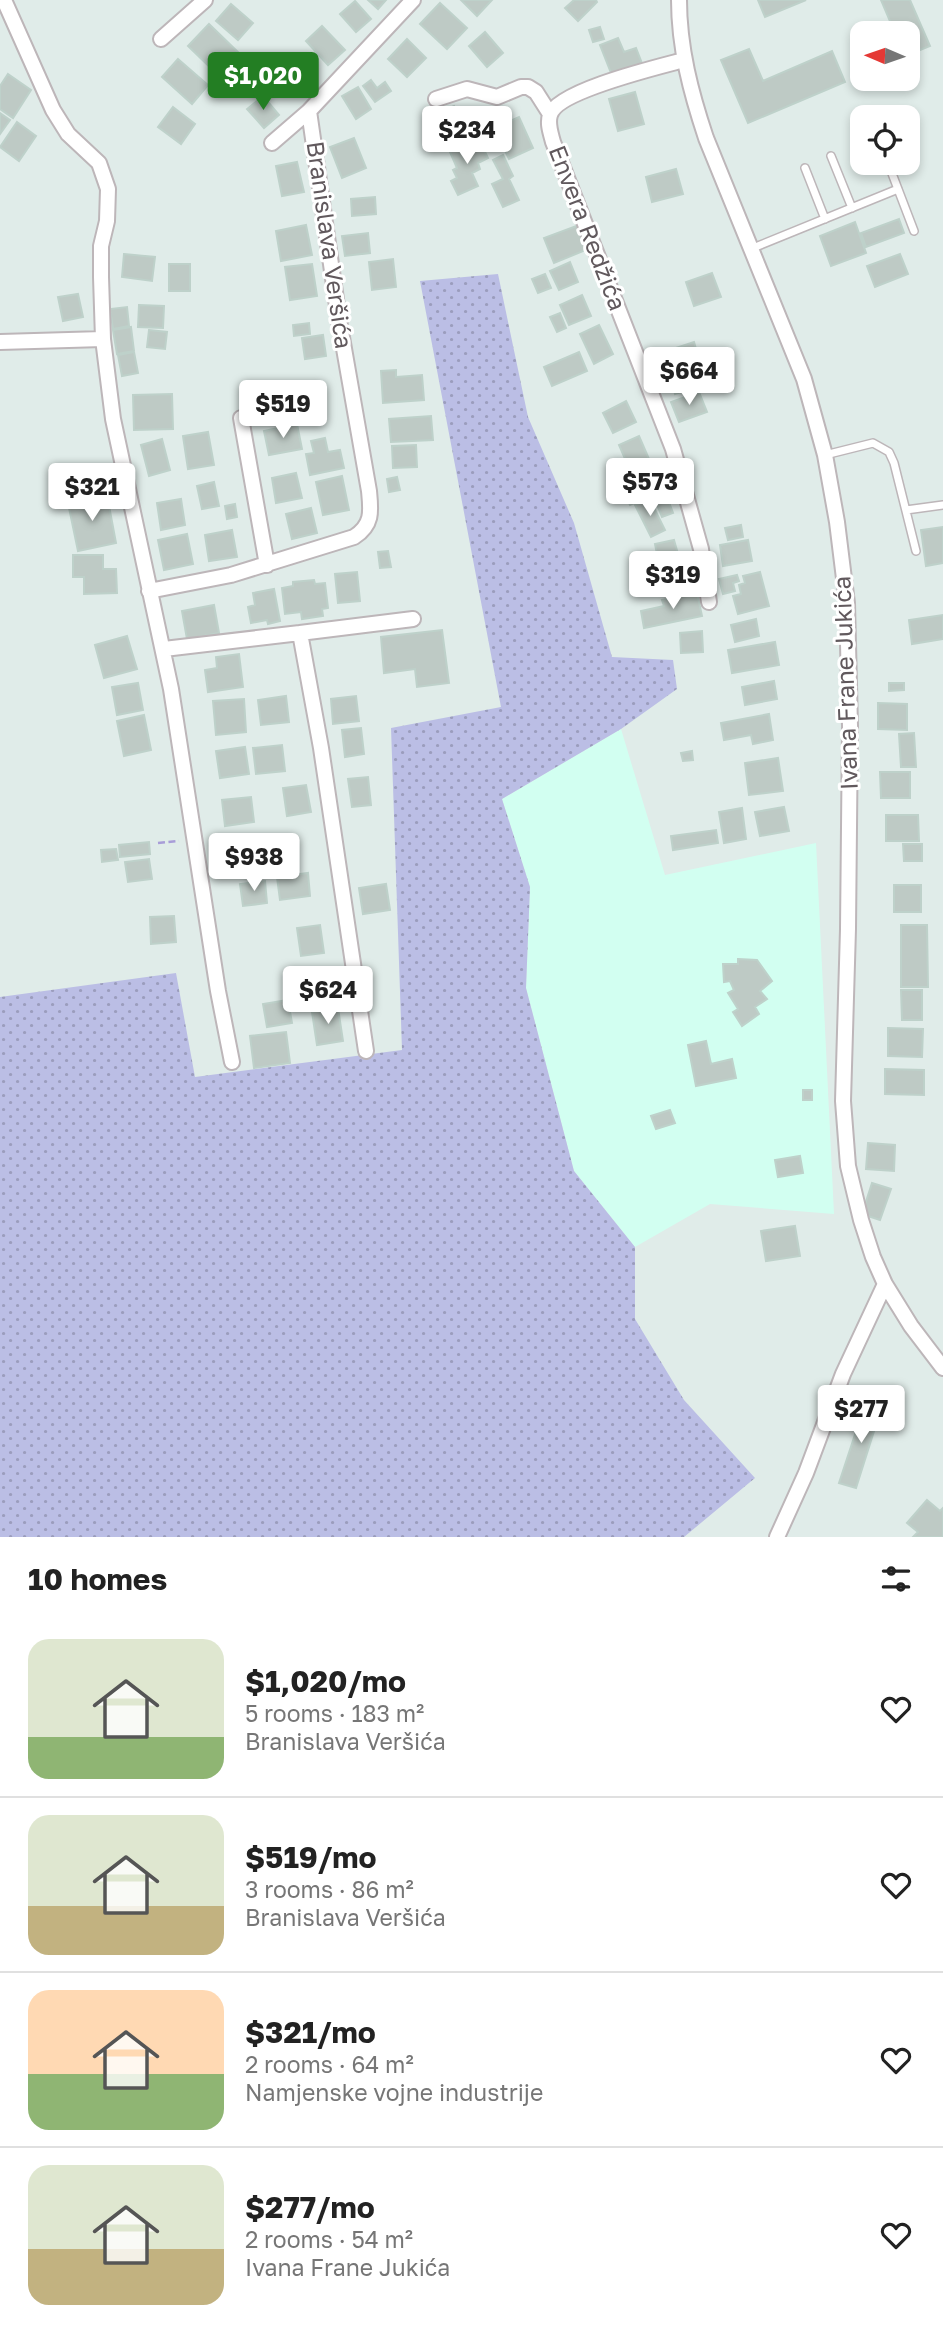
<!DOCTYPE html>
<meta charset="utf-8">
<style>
body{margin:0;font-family:"Golos Text",sans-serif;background:#f6f6f6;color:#222;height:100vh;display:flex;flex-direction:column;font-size:26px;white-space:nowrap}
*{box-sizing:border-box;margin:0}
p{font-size:23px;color:#767676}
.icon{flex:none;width:38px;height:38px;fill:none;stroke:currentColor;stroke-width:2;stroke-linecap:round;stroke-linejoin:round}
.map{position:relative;height:1537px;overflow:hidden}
.drawer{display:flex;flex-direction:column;background:#fff;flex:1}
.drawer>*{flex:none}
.needle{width:46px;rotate:272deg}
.tools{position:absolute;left:850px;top:21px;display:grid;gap:14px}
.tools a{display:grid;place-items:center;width:70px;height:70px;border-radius:14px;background:#fff;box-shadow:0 4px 10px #0003;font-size:35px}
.price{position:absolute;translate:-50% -60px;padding:0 16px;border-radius:7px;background:#fff;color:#222;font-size:23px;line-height:46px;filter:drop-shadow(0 2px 4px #0008)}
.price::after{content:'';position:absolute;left:50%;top:42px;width:21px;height:16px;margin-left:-10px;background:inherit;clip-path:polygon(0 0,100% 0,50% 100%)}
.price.current{background:#237e23;color:#fff}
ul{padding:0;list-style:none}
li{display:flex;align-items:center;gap:21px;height:175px;padding:0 28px}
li+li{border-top:2px solid #e0e0e0}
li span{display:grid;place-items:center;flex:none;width:196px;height:140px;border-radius:21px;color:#555}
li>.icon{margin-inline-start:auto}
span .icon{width:84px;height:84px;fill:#fffc;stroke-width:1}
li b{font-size:30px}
h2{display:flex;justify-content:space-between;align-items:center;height:84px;padding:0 28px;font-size:30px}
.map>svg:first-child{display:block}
.commercial{fill:#d2fff1}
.grass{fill:url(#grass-dots)}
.building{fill:#becac5;stroke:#bed1ca;stroke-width:2}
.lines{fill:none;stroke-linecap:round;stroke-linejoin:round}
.service-casing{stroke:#bdb6b9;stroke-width:10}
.minor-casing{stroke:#bdb6b9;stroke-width:18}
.path{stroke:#a89dd8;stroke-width:2.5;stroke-dasharray:7 3.5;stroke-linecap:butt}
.service{stroke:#fff;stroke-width:7}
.minor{stroke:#fff;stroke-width:14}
.labels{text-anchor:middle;stroke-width:6;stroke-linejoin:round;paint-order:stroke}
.street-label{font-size:24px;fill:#61595d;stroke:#fff}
</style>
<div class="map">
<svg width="943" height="1537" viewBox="0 0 943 1537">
<defs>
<pattern id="grass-dots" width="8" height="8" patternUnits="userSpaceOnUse" patternTransform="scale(1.75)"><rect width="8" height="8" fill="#bbbee5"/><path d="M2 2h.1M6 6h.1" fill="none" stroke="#9b9dbd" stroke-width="1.8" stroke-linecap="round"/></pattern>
</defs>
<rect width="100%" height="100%" fill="#e0ece9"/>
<path class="commercial" d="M 621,729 L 665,875 L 816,843 L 834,1214 L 710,1204 L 635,1247 L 574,1171 L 526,988 L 530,887 L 502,799 Z"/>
<path class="grass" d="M 498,274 L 528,417 L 574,523 L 612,657 L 673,660 L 677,689 L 621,729 L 502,799 L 530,887 L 526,988 L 574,1171 L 635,1247 L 635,1319 L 684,1400 L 755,1478 L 684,1537 L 0,1537 L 0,997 L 176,973 L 195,1077 L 402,1050 L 391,728 L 501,707 L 420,281 Z"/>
<path class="building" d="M 368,0 L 386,0 L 378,9 Z
M 461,0 L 492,0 L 477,16 Z
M 574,0 L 596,0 L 597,2 L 578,21 L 565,8 Z
M 758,0 L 806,0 L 765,17 Z
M 881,0 L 910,0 L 930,46 L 908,55 L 908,33 L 895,33 Z
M 355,1 L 371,19 L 356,32 L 340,14 Z
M 440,3 L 467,28 L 447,49 L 420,24 Z
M 231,4 L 253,23 L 238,40 L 216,21 Z
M 209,24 L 239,53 L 218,75 L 188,46 Z
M 322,26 L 345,50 L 328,65 L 306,41 Z
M 600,27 L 604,39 L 593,42 L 589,30 Z
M 485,32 L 503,53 L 487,67 L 469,46 Z
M 618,38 L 624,52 L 636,48 L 643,66 L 613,78 L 600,45 Z
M 407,39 L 426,58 L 407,77 L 388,59 Z
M 749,49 L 763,81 L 832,51 L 845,82 L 748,123 L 721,60 Z
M 294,58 L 312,78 L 293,95 L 275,75 Z
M 178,59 L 208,85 L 192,104 L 162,77 Z
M 8,74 L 31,90 L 13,118 L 0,109 L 0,86 Z
M 371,80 L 377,88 L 385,82 L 391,91 L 375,102 L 363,86 Z
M 358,87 L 371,109 L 356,119 L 342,96 Z
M 635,92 L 644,124 L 618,131 L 609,99 Z
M 263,96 L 279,115 L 264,128 L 247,109 Z
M 454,106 L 465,130 L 444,140 L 433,115 Z
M 173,107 L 195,124 L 181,144 L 158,127 Z
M 0,113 L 10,120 L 0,134 Z
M 519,117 L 533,148 L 509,159 L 494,128 Z
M 17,122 L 36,136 L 19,161 L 0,147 Z
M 354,138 L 366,168 L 342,178 L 330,147 Z
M 479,139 L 488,158 L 478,163 L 480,169 L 472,173 L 478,186 L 458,195 L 451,181 L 457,178 L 453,170 L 457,168 L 450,152 Z
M 503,155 L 513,176 L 509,179 L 519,200 L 503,207 L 492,184 L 503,179 L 493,160 Z
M 297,162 L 304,192 L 282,196 L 276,166 Z
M 676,169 L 683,194 L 652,202 L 646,177 Z
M 375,197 L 376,214 L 352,216 L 351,199 Z
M 899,219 L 904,233 L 866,247 L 861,233 Z
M 855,222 L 866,253 L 831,266 L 820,236 Z
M 306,225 L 312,255 L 281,261 L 276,231 Z
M 579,225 L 588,249 L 554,263 L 544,238 Z
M 368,233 L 370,253 L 345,256 L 342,236 Z
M 124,254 L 155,257 L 152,281 L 122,277 Z
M 900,254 L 908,274 L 875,287 L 867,266 Z
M 393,259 L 396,287 L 372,290 L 369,262 Z
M 570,262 L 578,282 L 559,290 L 550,271 Z
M 169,264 L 190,264 L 190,291 L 169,291 Z
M 312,264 L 317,296 L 290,300 L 285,267 Z
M 712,273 L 721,297 L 694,306 L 686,282 Z
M 545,274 L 551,288 L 538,293 L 532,279 Z
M 78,294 L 83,317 L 63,321 L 58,297 Z
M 582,295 L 591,316 L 569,325 L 560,305 Z
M 139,305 L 164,306 L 163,328 L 138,327 Z
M 127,307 L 129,326 L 113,329 L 110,309 Z
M 560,313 L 566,328 L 557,332 L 550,317 Z
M 309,323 L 310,334 L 294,336 L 293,325 Z
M 599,325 L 613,354 L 594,364 L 580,334 Z
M 131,327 L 134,351 L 117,354 L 113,330 Z
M 149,330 L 167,332 L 165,349 L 147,347 Z
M 323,335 L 326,356 L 305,359 L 302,338 Z
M 694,342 L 704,376 L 686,382 L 688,390 L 675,394 L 671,380 L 668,381 L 662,362 L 673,359 L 670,350 Z
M 134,352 L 138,373 L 122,376 L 118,355 Z
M 579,352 L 587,371 L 552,386 L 544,367 Z
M 396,370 L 396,377 L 422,375 L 424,400 L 383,403 L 381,371 Z
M 699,392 L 707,412 L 679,422 L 671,402 Z
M 172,394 L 173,429 L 134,430 L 133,395 Z
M 626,401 L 636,422 L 613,433 L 603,413 Z
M 431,416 L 433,440 L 391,442 L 389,419 Z
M 297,424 L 302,449 L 269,455 L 264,431 Z
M 208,432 L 214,465 L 188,469 L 183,436 Z
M 639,436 L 649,459 L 629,468 L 619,445 Z
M 325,438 L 328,452 L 340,450 L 344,468 L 310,475 L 306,454 L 314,453 L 311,441 Z
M 162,439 L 170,470 L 149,476 L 141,445 Z
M 416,445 L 417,467 L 393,468 L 392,446 Z
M 651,463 L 661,485 L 652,489 L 654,494 L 630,505 L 618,480 Z
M 296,473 L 302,498 L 276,503 L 272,478 Z
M 342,476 L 349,510 L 323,515 L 316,482 Z
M 397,477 L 400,490 L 389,492 L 387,479 Z
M 214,482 L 219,506 L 202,509 L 197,486 Z
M 666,494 L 673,513 L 662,517 L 655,499 Z
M 107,495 L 116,543 L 78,551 L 68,503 Z
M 649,498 L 665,530 L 651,537 L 635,505 Z
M 181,499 L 185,525 L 161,530 L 157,503 Z
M 235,504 L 237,517 L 227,519 L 225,506 Z
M 311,508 L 317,533 L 292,539 L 286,514 Z
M 741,525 L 743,537 L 728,540 L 725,528 Z
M 943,527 L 943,563 L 926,566 L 921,530 Z
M 232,530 L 237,557 L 209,561 L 205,535 Z
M 187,534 L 193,564 L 164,570 L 158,540 Z
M 674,540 L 678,554 L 658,559 L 655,544 Z
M 748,540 L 752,561 L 723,566 L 720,545 Z
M 388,551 L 391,567 L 380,568 L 378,552 Z
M 73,555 L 103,555 L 103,569 L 116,569 L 117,593 L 84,594 L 84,577 L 73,577 Z
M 685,559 L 689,581 L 663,586 L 658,564 Z
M 357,572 L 360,601 L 338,603 L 335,574 Z
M 760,572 L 769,606 L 738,614 L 733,596 L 741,594 L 739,585 L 745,583 L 743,576 Z
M 737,575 L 739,581 L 733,583 L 735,591 L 723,594 L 719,579 Z
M 314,580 L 315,584 L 325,583 L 328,608 L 322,609 L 323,616 L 302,619 L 301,612 L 285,614 L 282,588 L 293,586 L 293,582 Z
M 274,589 L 280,621 L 268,624 L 267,620 L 251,623 L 248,607 L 255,605 L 253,593 Z
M 697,593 L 702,616 L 644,628 L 641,611 L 664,606 L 662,600 Z
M 214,605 L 219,633 L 187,639 L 182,611 Z
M 943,615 L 943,639 L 912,644 L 909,620 Z
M 756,619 L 759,636 L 735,642 L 731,625 Z
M 442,630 L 449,683 L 417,687 L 415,669 L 384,673 L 381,637 Z
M 702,631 L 703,652 L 681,653 L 680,633 Z
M 127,636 L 137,669 L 104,678 L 95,645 Z
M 775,642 L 779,665 L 732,673 L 728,650 Z
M 239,654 L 243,687 L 208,692 L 205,670 L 217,668 L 216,657 Z
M 774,681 L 777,699 L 745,705 L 742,687 Z
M 138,683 L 143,710 L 117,715 L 112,687 Z
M 889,683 L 904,683 L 904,690 L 889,691 Z
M 286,696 L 289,722 L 261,725 L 258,700 Z
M 356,696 L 359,721 L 333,724 L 331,699 Z
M 244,699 L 246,732 L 216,735 L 213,701 Z
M 878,703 L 907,704 L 907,730 L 878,729 Z
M 769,714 L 773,740 L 753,744 L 751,735 L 724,740 L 721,723 Z
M 144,715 L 151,750 L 124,756 L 117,721 Z
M 361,728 L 364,754 L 345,757 L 342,730 Z
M 914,733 L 916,767 L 901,767 L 899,734 Z
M 282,745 L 285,771 L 256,774 L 253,748 Z
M 245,747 L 249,774 L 220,778 L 216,751 Z
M 692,751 L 693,760 L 683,761 L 681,753 Z
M 778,758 L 783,791 L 749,795 L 745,763 Z
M 880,772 L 910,772 L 910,798 L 881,798 Z
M 368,777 L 371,805 L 352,807 L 348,779 Z
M 306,785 L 311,812 L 287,816 L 283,788 Z
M 251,797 L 254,822 L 225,826 L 222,800 Z
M 784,807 L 789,831 L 760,836 L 755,812 Z
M 742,808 L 746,839 L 724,843 L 719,812 Z
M 886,815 L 918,815 L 919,841 L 886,841 Z
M 716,830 L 718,843 L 673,850 L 671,836 Z
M 149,842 L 150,854 L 120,857 L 119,845 Z
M 903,844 L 922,844 L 922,861 L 904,861 Z
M 116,849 L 118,860 L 102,862 L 101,850 Z
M 149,859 L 152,879 L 128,882 L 125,862 Z
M 308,873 L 310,896 L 280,900 L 277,877 Z
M 265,881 L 267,903 L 243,906 L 240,884 Z
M 386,884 L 390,910 L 363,914 L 359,888 Z
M 894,885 L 921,885 L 921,912 L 894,912 Z
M 174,916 L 176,942 L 151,944 L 150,917 Z
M 320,925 L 324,953 L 301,956 L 297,928 Z
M 901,925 L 927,925 L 928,987 L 901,987 Z
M 738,959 L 757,960 L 772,981 L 760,991 L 767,999 L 755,1007 L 759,1014 L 742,1026 L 733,1012 L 738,1009 L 728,993 L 734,990 L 730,981 L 724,982 L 723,964 L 738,964 Z
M 321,978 L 326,1002 L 299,1007 L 294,983 Z
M 901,990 L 922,990 L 922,1020 L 902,1020 Z
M 288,1000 L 292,1023 L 267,1027 L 263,1004 Z
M 338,1008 L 343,1041 L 317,1045 L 312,1012 Z
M 888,1028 L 923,1029 L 922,1057 L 888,1056 Z
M 286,1032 L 290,1063 L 254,1068 L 250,1036 Z
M 706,1041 L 711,1064 L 732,1059 L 736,1078 L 696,1086 L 688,1045 Z
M 885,1069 L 924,1070 L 924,1095 L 885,1094 Z
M 803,1090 L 812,1090 L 812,1100 L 803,1100 Z
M 670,1110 L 675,1123 L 656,1129 L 651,1116 Z
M 868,1143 L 895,1145 L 894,1171 L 866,1169 Z
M 800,1156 L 803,1173 L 778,1177 L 775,1160 Z
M 872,1183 L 891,1189 L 880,1220 L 862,1214 Z
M 795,1226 L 800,1256 L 766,1261 L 761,1231 Z
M 866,1401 L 882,1406 L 856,1488 L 839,1483 Z
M 927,1500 L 940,1511 L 943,1508 L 943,1537 L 913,1537 L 918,1532 L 907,1523 Z"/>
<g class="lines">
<g class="service-casing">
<path id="service" d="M 866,110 L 869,117
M 831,156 L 852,208
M 888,163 L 914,231
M 805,168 L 825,219
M 753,248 L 898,189
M 825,455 L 873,443 L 889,452 L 894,463 L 916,551
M 906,510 L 943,505"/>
</g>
<g class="minor-casing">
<path id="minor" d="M 4,0 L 53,110 L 68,134 L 99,163 L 108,189 L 107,221 L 101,246 L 101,277 L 103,339 L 113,419 L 171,689 L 218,991 L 232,1062
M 679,0 C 679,48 691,93 706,138 L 804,379 L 825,455 L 837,522 L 847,603 L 850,726 L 848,929 L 843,1101 L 848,1166 L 861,1220 L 873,1257 L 885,1284 L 911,1326 L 943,1368
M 161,39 L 205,0
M 684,60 C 658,67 557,91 550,115 C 547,124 551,134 553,142 L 673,449 L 701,549 L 709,602
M 436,99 L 467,89 L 497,97 L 521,87 L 528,87 L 536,92 L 550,114
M 272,143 L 309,111 L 413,0
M 0,342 L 103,339
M 241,418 L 267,565
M 149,591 L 231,575 L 354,537 C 373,525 371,511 369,491 L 339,320 L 309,111
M 300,633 L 413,619
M 164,649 L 300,633 L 321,748 L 366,1051
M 777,1537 L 806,1473 L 843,1374 L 885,1284"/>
</g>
<path class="path" d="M 158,843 L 179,841"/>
<use href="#service" class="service"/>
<use href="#minor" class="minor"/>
</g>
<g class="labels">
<g class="street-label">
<text transform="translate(587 228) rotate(69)" y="8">Envera Redžića</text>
<text transform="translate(329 245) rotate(82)" y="8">Branislava Veršića</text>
<text transform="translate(846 683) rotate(-92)" y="8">Ivana Frane Jukića</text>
</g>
</g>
</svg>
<div class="tools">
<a><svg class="needle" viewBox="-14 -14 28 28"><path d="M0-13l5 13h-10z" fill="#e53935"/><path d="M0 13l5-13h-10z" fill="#767676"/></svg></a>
<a><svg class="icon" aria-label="locate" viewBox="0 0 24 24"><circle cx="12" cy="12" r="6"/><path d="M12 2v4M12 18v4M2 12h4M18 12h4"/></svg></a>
</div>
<b class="price current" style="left:263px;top:112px">$1,020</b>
<b class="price" style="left:467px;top:166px">$234</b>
<b class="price" style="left:689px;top:407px">$664</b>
<b class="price" style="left:283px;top:440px">$519</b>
<b class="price" style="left:650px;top:518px">$573</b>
<b class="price" style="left:92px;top:523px">$321</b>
<b class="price" style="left:673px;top:611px">$319</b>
<b class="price" style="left:254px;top:893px">$938</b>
<b class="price" style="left:328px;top:1026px">$624</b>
<b class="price" style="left:861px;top:1445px">$277</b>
</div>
<section class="drawer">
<h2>10 homes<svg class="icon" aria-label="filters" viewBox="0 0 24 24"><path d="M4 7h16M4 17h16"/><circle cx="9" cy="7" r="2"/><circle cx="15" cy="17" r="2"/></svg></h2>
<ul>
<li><span style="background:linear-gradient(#dfe7d0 70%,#8fb573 0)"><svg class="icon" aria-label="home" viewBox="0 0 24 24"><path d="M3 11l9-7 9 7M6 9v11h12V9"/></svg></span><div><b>$1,020/mo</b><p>5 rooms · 183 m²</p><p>Branislava Veršića</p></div><svg class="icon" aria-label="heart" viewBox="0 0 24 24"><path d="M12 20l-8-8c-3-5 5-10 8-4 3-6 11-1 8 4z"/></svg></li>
<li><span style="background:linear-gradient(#dfe7d0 65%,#c2b280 0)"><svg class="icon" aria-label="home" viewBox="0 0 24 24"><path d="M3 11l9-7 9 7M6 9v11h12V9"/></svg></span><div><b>$519/mo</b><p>3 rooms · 86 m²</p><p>Branislava Veršića</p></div><svg class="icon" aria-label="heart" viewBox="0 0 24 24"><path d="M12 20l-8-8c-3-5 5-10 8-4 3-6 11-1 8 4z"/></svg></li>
<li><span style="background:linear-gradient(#ffd9b3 60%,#8fb573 0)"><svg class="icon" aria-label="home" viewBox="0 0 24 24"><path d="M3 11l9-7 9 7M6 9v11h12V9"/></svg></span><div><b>$321/mo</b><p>2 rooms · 64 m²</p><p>Namjenske vojne industrije</p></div><svg class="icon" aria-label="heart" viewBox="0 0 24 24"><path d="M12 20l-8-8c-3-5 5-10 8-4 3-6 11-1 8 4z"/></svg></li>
<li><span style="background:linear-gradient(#dfe7d0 60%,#c2b280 0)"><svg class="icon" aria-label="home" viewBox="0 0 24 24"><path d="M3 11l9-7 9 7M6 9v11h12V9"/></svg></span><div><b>$277/mo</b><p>2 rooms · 54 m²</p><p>Ivana Frane Jukića</p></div><svg class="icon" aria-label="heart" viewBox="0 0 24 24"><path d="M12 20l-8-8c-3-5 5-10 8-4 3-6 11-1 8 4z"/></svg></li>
</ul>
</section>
